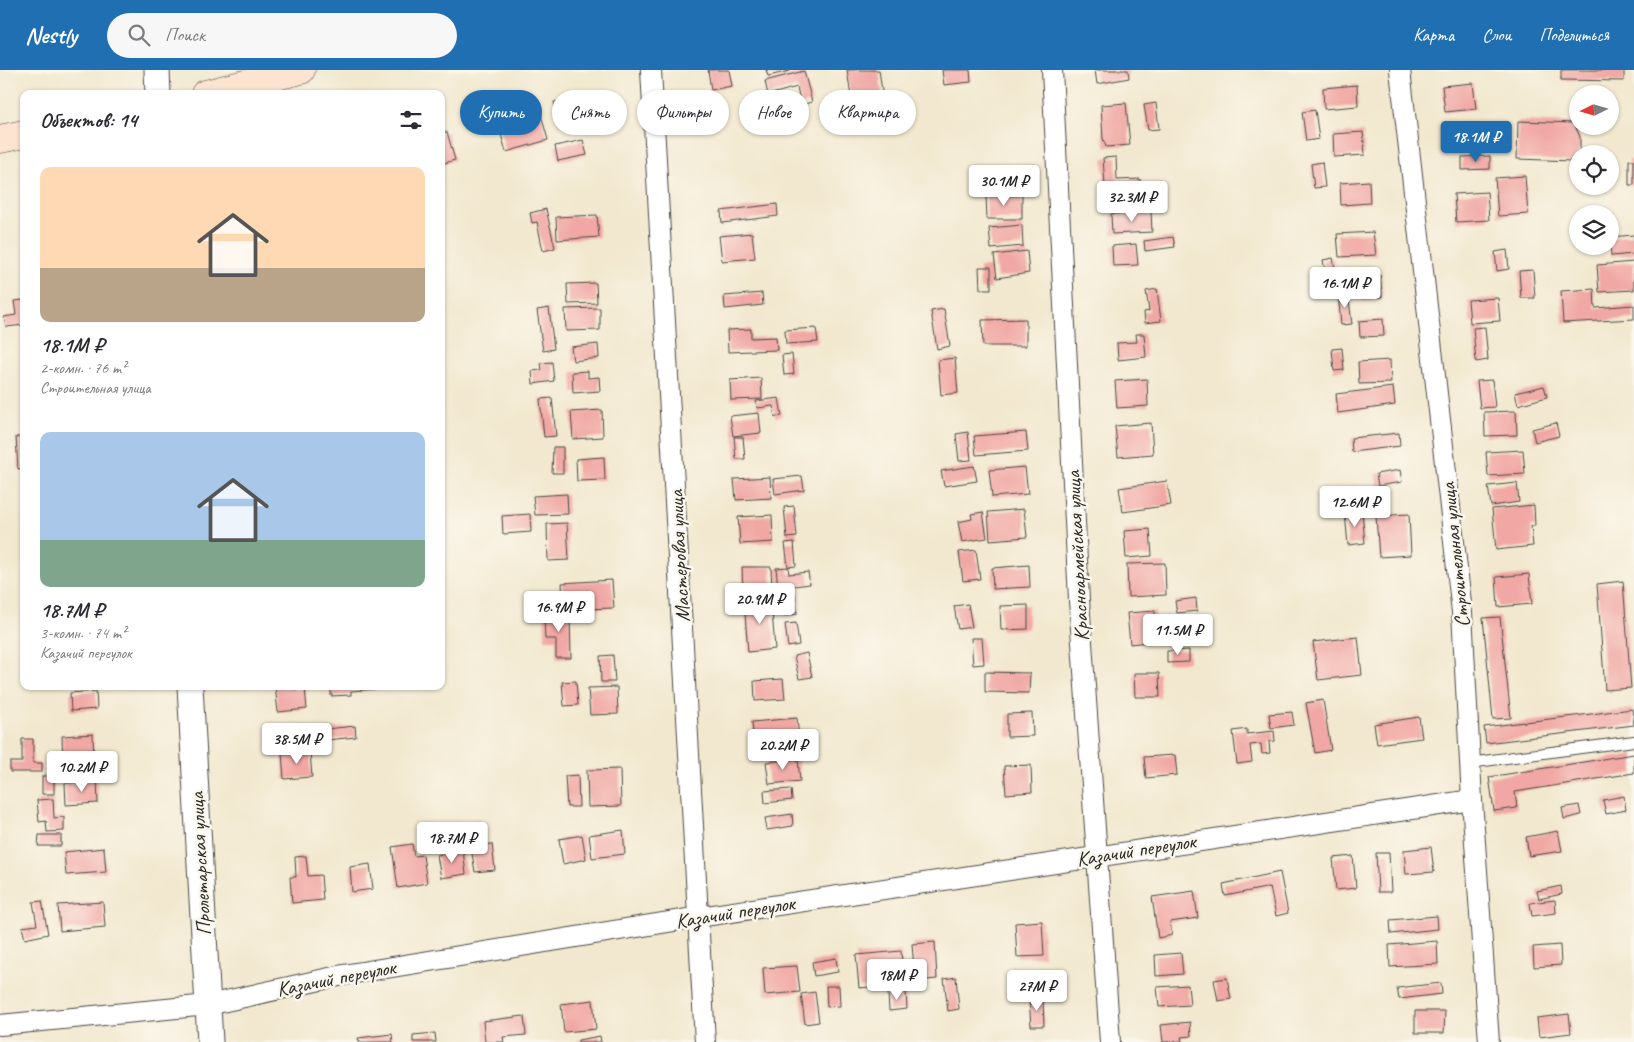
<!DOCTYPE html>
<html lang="ru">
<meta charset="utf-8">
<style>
body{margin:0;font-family:Caveat,sans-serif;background:#f7f7f7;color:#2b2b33;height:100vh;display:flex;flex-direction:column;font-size:19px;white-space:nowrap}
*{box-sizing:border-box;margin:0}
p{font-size:16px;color:#7c7c81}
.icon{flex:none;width:28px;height:28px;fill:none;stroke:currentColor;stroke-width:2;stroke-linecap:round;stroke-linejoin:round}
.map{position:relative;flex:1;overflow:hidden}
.panel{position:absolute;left:20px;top:20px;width:425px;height:600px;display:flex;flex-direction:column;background:#fff;border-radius:10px;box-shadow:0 1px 4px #0004}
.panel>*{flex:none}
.banner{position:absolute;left:460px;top:20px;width:475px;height:45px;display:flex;gap:10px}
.needle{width:32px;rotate:265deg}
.fabs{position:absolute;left:1569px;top:15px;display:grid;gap:10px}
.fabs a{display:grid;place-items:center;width:50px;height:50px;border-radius:50%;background:#fff;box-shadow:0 1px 4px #0004;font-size:25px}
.price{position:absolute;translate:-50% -42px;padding:0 11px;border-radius:5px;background:#fff;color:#222;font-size:16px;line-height:32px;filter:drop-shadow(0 1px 2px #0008)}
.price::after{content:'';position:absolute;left:50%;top:30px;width:15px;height:11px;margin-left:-8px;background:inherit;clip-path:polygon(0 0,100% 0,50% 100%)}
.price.on{background:#1f6fb2;color:#fff}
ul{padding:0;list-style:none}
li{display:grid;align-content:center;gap:10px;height:265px;padding:0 20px}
li span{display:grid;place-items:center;height:155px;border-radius:10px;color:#555}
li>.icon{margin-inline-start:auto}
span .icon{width:90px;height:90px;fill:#fffc;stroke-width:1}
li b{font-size:21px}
h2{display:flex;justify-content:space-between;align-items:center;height:60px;padding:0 20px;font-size:21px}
.tag{padding:0 18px;border-radius:22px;background:#fff;box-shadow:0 1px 4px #0004;font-size:18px;line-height:45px}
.tag.on{background:#1f6fb2;color:#fff}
header{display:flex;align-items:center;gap:30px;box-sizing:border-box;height:70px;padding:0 25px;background:#1f6fb2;color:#fff}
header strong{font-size:24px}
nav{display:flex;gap:28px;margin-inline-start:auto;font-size:18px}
.search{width:350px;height:45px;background:#f7f7f7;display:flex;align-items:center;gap:12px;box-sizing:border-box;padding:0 18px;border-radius:28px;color:#7c7c81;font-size:19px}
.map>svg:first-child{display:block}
.building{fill:#f1a8a4}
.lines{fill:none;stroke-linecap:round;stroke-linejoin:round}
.service-casing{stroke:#494744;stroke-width:12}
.minor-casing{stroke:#494744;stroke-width:22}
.tertiary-casing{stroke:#494744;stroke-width:27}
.secondary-casing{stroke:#494744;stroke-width:29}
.service{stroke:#fff;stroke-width:10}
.minor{stroke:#fff;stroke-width:20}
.tertiary{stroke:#fff;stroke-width:25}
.secondary{stroke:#fde4d1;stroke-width:28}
.labels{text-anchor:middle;stroke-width:5;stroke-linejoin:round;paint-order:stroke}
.street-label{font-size:21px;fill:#2b2b2b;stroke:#fbf7ec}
</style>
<header>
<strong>Nestly</strong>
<div class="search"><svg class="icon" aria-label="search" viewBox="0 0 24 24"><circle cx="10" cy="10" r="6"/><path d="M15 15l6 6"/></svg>Поиск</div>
<nav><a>Карта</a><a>Слои</a><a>Поделиться</a></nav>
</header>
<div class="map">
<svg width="1634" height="972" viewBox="0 0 1634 972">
<rect width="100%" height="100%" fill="#fbf7ec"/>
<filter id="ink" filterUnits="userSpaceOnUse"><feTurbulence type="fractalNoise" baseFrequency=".02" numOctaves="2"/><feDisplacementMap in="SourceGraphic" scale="10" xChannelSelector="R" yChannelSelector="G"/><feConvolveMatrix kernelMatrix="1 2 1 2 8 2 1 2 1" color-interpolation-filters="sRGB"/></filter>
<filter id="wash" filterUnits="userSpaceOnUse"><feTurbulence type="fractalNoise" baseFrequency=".0096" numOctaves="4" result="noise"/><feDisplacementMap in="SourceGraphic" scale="20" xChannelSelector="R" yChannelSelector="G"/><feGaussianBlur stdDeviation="1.12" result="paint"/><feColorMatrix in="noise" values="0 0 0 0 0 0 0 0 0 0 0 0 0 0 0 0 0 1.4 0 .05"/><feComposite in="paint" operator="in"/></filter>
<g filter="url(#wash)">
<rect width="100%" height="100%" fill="#f2e8cf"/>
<g id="blocks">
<path class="building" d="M 708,0 L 729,0 L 732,16 L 711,20 Z
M 766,0 L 790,0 L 790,1 L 768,6 Z
M 847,0 L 879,0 L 883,28 L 852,33 Z
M 942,0 L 970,0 L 971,12 L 944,15 Z
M 1095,0 L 1128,0 L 1129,8 L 1097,14 Z
M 1561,0 L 1624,0 L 1624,11 L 1561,10 Z
M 804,1 L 812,32 L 801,35 L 797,17 L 768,25 L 765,11 Z
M 1473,13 L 1476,39 L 1445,42 L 1442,16 Z
M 1357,15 L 1358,36 L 1324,39 L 1323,18 Z
M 590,24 L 595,48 L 559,55 L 554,32 Z
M 1126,33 L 1130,75 L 1106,77 L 1103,69 L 1101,35 Z
M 1156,33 L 1159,59 L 1148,60 L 1144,35 Z
M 1315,40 L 1319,69 L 1306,71 L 1302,42 Z
M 540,41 L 548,70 L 506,82 L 498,53 Z
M 1518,51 L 1574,53 L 1580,67 L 1580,79 L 1573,91 L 1517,89 Z
M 447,62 L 455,90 L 441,94 L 441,63 Z
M 1363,62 L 1365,85 L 1334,87 L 1333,64 Z
M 583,70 L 587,85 L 558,91 L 555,76 Z
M 1490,86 L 1490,99 L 1462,100 L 1462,87 Z
M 1116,87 L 1117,110 L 1140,109 L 1142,127 L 1106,130 L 1103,88 Z
M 1629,90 L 1634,90 L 1634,115 L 1629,115 Z
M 1322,92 L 1325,117 L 1314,118 L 1311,94 Z
M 1525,106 L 1528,144 L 1498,146 L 1495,108 Z
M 1369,111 L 1370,133 L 1341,135 L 1340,113 Z
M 1487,122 L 1489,150 L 1456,152 L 1454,124 Z
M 1022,125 L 1022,149 L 987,149 L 986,126 Z
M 777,134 L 778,146 L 722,153 L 721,141 Z
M 546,139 L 555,178 L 543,181 L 537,152 L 532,153 L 530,143 Z
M 1151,141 L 1152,162 L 1112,164 L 1111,144 Z
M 597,145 L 599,167 L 557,170 L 556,147 Z
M 1610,145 L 1613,145 L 1614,163 L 1610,163 Z
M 1022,155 L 1023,176 L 991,179 L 989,158 Z
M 1373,162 L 1376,185 L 1339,187 L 1337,164 Z
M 752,163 L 755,188 L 722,191 L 719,166 Z
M 1634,165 L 1634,184 L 1611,186 L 1610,167 Z
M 1173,167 L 1175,177 L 1145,181 L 1144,171 Z
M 1136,174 L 1138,195 L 1113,196 L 1112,176 Z
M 1507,180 L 1509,199 L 1497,201 L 1495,182 Z
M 1027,181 L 1029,203 L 997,208 L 994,185 Z
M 1333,188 L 1337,209 L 1327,211 L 1323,190 Z
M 1634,192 L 1634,220 L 1599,222 L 1597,195 Z
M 979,197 L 991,197 L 991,219 L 980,219 Z
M 1533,200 L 1535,228 L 1521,228 L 1519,201 Z
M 1380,205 L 1382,227 L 1355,229 L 1353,208 Z
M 596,213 L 597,233 L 568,234 L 567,214 Z
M 1157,219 L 1161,251 L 1145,253 L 1144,242 L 1149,241 L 1146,221 Z
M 1594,219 L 1595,238 L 1634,235 L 1634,249 L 1563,253 L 1561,221 Z
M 1348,222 L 1352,254 L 1341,255 L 1338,223 Z
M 762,223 L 763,235 L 725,239 L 724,226 Z
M 1498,228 L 1500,251 L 1470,253 L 1468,230 Z
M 24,230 L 24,255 L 6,257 L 4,247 L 16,245 L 14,231 Z
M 549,238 L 554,279 L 543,281 L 537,240 Z
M 600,238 L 600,260 L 566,261 L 565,239 Z
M 944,239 L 950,276 L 937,279 L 931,241 Z
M 1026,249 L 1026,276 L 983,276 L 982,250 Z
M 1383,249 L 1384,266 L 1360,267 L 1359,251 Z
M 1485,257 L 1488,290 L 1476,292 L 1473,258 Z
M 816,258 L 818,272 L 786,274 L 785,260 Z
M 751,259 L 751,268 L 776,267 L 777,280 L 728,282 L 727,260 Z
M 1136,264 L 1144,264 L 1146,287 L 1118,290 L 1117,273 L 1137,272 Z
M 598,274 L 599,288 L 573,291 L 571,277 Z
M 1342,278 L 1344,300 L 1334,301 L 1332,279 Z
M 792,284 L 794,304 L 784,305 L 782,285 Z
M 955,288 L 958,323 L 941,325 L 938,290 Z
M 1390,290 L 1391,313 L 1359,314 L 1358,292 Z
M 552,292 L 554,311 L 533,314 L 532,301 L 542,300 L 541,293 Z
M 588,301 L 588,308 L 599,307 L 600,321 L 573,323 L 572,302 Z
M 761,308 L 762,329 L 731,330 L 730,310 Z
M 1147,309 L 1148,336 L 1117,338 L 1115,311 Z
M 1492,310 L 1495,337 L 1480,338 L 1477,311 Z
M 1544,316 L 1547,327 L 1518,335 L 1515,323 Z
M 1393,317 L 1395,335 L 1338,343 L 1336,324 Z
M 552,328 L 556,366 L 544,367 L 540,329 Z
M 779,328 L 782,346 L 775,347 L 773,336 L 757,338 L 756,331 Z
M 602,340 L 603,367 L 573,369 L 571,342 Z
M 1516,341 L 1517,365 L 1485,366 L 1484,342 Z
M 759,343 L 761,363 L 733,366 L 730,346 Z
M 1151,353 L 1153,384 L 1118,387 L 1115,356 Z
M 1556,353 L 1559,366 L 1535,372 L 1532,359 Z
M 968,362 L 971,390 L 959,391 L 956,364 Z
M 1026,362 L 1028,381 L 976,385 L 974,366 Z
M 1399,363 L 1400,376 L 1352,382 L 1351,368 Z
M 16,367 L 24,367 L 24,398 L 18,399 Z
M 734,367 L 743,367 L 745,389 L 736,389 Z
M 553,377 L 563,377 L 563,403 L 552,403 Z
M 1523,380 L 1525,404 L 1488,406 L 1486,382 Z
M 604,387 L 605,410 L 577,411 L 576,389 Z
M 974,396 L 977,411 L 944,416 L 941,401 Z
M 1025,397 L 1028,424 L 992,427 L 989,400 Z
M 1400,400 L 1402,412 L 1378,416 L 1376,404 Z
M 802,406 L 804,420 L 775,424 L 773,409 Z
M 770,407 L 771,428 L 736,430 L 734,409 Z
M 1167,411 L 1171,435 L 1123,442 L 1119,418 Z
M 1517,413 L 1519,432 L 1491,436 L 1488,416 Z
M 567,424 L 568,444 L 535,445 L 533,426 Z
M 1534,435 L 1535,456 L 1531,456 L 1533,476 L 1496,480 L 1492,439 Z
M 794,436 L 797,467 L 787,468 L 784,437 Z
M 1024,439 L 1027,467 L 990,470 L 988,442 Z
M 983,442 L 987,468 L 962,472 L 958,452 L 972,449 L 971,444 Z
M 1362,442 L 1365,473 L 1348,475 L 1345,443 Z
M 530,444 L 531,462 L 503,464 L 502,446 Z
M 1409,444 L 1411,485 L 1379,487 L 1376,446 Z
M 772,445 L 773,472 L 740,474 L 738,447 Z
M 567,453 L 569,490 L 548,491 L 547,454 Z
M 1150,459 L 1152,486 L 1126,488 L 1124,461 Z
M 794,472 L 796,496 L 788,497 L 789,504 L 808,502 L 810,514 L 778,518 L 776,498 L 788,497 L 785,473 Z
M 976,480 L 980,509 L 963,511 L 959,482 Z
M 1165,493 L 1166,525 L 1128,527 L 1127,494 Z
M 1029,495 L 1030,517 L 993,519 L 992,498 Z
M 742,497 L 771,497 L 772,520 L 743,521 Z
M 1529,504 L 1532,534 L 1498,537 L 1496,507 Z
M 612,510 L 614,538 L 582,539 L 581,528 L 563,529 L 562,513 Z
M 1623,511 L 1631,618 L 1605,620 L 1597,514 Z
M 795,523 L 797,544 L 784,546 L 781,524 Z
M 771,528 L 775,579 L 748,582 L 744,531 Z
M 1196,528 L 1197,541 L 1177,543 L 1175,531 Z
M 968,534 L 972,557 L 958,559 L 954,536 Z
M 1028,535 L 1028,559 L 1001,560 L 1000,536 Z
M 1155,541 L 1158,571 L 1130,574 L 1127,543 Z
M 570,543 L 571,588 L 556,588 L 556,569 L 545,569 L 544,544 Z
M 1500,547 L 1511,648 L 1493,649 L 1483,548 Z
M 796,553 L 799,575 L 788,577 L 785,554 Z
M 1358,567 L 1362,605 L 1318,610 L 1313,572 Z
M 971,568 L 982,568 L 984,594 L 973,595 Z
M 1189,580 L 1189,592 L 1167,593 L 1167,581 Z
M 807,583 L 812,607 L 799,609 L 794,586 Z
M 613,585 L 615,612 L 601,612 L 600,586 Z
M 985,602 L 1030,603 L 1029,623 L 985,622 Z
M 1134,603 L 1159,603 L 1160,627 L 1135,627 Z
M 783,609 L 785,629 L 755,631 L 754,611 Z
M 576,611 L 578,635 L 564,636 L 562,612 Z
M 275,616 L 294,616 L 295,620 L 305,618 L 307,639 L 278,642 Z
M 331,616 L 376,616 L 376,619 L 351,621 L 351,625 L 331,626 Z
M 617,617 L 618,644 L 590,645 L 588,618 Z
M 96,621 L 97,639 L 71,641 L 70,623 Z
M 1323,630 L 1331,680 L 1315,683 L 1306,633 Z
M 1632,639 L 1634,655 L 1486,673 L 1484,657 Z
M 1292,642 L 1294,655 L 1271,658 L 1269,644 Z
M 1032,643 L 1033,666 L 1007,667 L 1007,644 Z
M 1419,647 L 1422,668 L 1377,674 L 1374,654 Z
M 797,648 L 799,669 L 754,673 L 752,652 Z
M 355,656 L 356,667 L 327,670 L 326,659 Z
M 1247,659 L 1247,664 L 1274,661 L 1275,671 L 1269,672 L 1270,683 L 1262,684 L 1261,674 L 1250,675 L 1252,692 L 1237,694 L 1233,661 Z
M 93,664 L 94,694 L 63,695 L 62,666 Z
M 22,669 L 33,669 L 33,693 L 42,693 L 42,702 L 10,702 L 10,692 L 22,692 Z
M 310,681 L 312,707 L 284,709 L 282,683 Z
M 1634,684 L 1634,703 L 1515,722 L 1517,738 L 1494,741 L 1489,707 Z
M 1175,685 L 1177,705 L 1146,708 L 1144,687 Z
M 798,689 L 800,711 L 769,714 L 766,692 Z
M 1031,695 L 1032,722 L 1006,724 L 1004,696 Z
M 620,699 L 621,736 L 588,737 L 587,700 Z
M 578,705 L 579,737 L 567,737 L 565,706 Z
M 42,706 L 54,706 L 54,724 L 42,724 Z
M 97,710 L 98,733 L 66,735 L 65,713 Z
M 791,719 L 792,730 L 765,733 L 764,721 Z
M 1624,726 L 1626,740 L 1606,744 L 1603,730 Z
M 53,729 L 54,748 L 64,747 L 64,761 L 47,762 L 46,751 L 39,752 L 37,730 Z
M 1579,735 L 1581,745 L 1564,749 L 1562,738 Z
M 792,744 L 793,756 L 767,760 L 765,748 Z
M 457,756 L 460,776 L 425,781 L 422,762 Z
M 623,760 L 625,784 L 592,788 L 589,765 Z
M 1558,761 L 1562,781 L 1529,786 L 1526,767 Z
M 39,765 L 61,765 L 61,776 L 38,776 Z
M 582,765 L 586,789 L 563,794 L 559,769 Z
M 412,774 L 414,786 L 423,785 L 427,813 L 398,818 L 392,777 Z
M 492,774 L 495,800 L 475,802 L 471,777 Z
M 1431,777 L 1434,802 L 1406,804 L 1404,780 Z
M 104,778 L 106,802 L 66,805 L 64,782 Z
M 463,781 L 466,804 L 441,808 L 437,785 Z
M 1376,783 L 1389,783 L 1391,822 L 1378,822 Z
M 306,786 L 308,806 L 321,805 L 323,830 L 292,833 L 290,807 L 296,807 L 295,787 Z
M 1353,786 L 1356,818 L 1336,820 L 1333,788 Z
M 370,794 L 373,819 L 352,822 L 350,797 Z
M 1280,802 L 1288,843 L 1276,846 L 1270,817 L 1225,826 L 1223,814 Z
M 1561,816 L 1562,824 L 1539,829 L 1537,821 Z
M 1194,821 L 1198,848 L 1170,852 L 1172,865 L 1158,868 L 1152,827 Z
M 1555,830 L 1556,843 L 1532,846 L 1530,833 Z
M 42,831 L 48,864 L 25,869 L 22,857 L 37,855 L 33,832 Z
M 103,832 L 105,857 L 60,861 L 58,835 Z
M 1437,846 L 1438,859 L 1391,864 L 1390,850 Z
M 1042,851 L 1044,886 L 1017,887 L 1015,853 Z
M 1437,871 L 1438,894 L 1390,897 L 1389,875 Z
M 935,872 L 937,909 L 915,911 L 912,874 Z
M 1560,875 L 1561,895 L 1534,897 L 1533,877 Z
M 901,881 L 904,914 L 859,918 L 856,885 Z
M 1181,883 L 1183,904 L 1156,906 L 1155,885 Z
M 836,888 L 838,902 L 814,906 L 812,892 Z
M 797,896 L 800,922 L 765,925 L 763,898 Z
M 956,907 L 959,939 L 948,941 L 944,909 Z
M 1227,908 L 1231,929 L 1218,931 L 1214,910 Z
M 1441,913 L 1442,924 L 1399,929 L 1397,918 Z
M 1188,915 L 1190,935 L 1159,937 L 1157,917 Z
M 826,916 L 839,916 L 840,936 L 827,937 Z
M 906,921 L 907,939 L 889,941 L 888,922 Z
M 815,922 L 819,952 L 805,954 L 801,924 Z
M 1043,927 L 1044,956 L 1031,956 L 1029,928 Z
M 593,930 L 596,959 L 564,962 L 561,934 Z
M 1415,941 L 1445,941 L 1444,963 L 1415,963 Z
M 1569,944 L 1571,963 L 1539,967 L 1537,948 Z
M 524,946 L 526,965 L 503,967 L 504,972 L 485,972 L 483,951 Z
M 1190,952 L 1191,966 L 1181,967 L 1182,971 L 1163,972 L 1161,955 Z
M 435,963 L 436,972 L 413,972 L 413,965 Z
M 392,964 L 393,972 L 359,972 L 358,968 Z
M 600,966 L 601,972 L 578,972 L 578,970 Z"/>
</g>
</g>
<g filter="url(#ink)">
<use href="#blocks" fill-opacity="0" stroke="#494744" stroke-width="1"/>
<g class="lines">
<g class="service-casing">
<path id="service" d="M 1469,693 L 1634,671"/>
</g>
<g class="minor-casing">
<path id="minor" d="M 651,0 L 705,972
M 1052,0 L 1079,530 L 1110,972
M 1400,0 L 1462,542 L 1472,730 L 1489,972
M 0,955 L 208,935 L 343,905 L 699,847 L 1472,730"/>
</g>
<g class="tertiary-casing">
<path id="tertiary" d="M 157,0 L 158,24
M 190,616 L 210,972"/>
</g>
<g class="secondary-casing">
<path id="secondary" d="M 205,24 L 301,0
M 0,69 L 24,64"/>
</g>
<use href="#service" class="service"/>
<use href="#minor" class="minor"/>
<use href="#tertiary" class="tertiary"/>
<use href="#secondary" class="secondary"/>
</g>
</g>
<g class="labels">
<g class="street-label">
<text transform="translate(1455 485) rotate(-96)" y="7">Строительная улица</text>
<text transform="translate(679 486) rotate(-93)" y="7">Мастеровая улица</text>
<text transform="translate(1077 486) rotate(-93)" y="7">Красноармейская улица</text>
<text transform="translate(1136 780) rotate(-9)" y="7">Казачий переулок</text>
<text transform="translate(200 794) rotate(-93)" y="7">Пролетарская улица</text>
<text transform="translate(735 842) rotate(-9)" y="7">Казачий переулок</text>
<text transform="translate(336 908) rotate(-11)" y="7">Казачий переулок</text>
</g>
</g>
</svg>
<div class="fabs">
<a><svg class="needle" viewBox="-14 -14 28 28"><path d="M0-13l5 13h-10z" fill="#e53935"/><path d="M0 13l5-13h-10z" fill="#7c7c81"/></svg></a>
<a><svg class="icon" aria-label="locate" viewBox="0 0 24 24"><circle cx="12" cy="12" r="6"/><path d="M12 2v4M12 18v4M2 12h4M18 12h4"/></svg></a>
<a><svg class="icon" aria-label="layers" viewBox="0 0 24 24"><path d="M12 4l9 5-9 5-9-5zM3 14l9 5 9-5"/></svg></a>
</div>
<b class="price on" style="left:1476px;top:93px">18.1M ₽</b>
<b class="price" style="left:1004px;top:137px">30.1M ₽</b>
<b class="price" style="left:1132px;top:153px">32.3M ₽</b>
<b class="price" style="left:1345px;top:239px">16.1M ₽</b>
<b class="price" style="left:1355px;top:458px">12.6M ₽</b>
<b class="price" style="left:760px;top:555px">20.9M ₽</b>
<b class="price" style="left:559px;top:563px">16.9M ₽</b>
<b class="price" style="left:1178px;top:586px">11.5M ₽</b>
<b class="price" style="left:297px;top:695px">38.5M ₽</b>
<b class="price" style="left:783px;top:701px">20.2M ₽</b>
<b class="price" style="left:82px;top:723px">10.2M ₽</b>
<b class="price" style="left:452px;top:794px">18.7M ₽</b>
<b class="price" style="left:897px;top:931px">18M ₽</b>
<b class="price" style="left:1037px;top:942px">27M ₽</b>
<div class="banner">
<a class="tag on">Купить</a>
<a class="tag">Снять</a>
<a class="tag">Фильтры</a>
<a class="tag">Новое</a>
<a class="tag">Квартира</a>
</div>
<section class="panel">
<h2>Объектов: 14<svg class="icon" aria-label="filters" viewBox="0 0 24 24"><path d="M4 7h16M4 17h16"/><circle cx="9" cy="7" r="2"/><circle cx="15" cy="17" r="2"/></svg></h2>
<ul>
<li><span style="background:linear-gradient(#ffd9b3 65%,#b9a48a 0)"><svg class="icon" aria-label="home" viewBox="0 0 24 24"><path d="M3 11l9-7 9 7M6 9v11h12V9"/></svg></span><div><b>18.1M ₽</b><p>2-комн. · 76 m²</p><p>Строительная улица</p></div></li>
<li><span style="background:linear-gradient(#a9c7e8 70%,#7fa58c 0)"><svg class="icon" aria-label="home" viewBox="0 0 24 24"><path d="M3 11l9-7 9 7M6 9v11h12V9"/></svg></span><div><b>18.7M ₽</b><p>3-комн. · 74 m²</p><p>Казачий переулок</p></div></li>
</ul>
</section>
</div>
